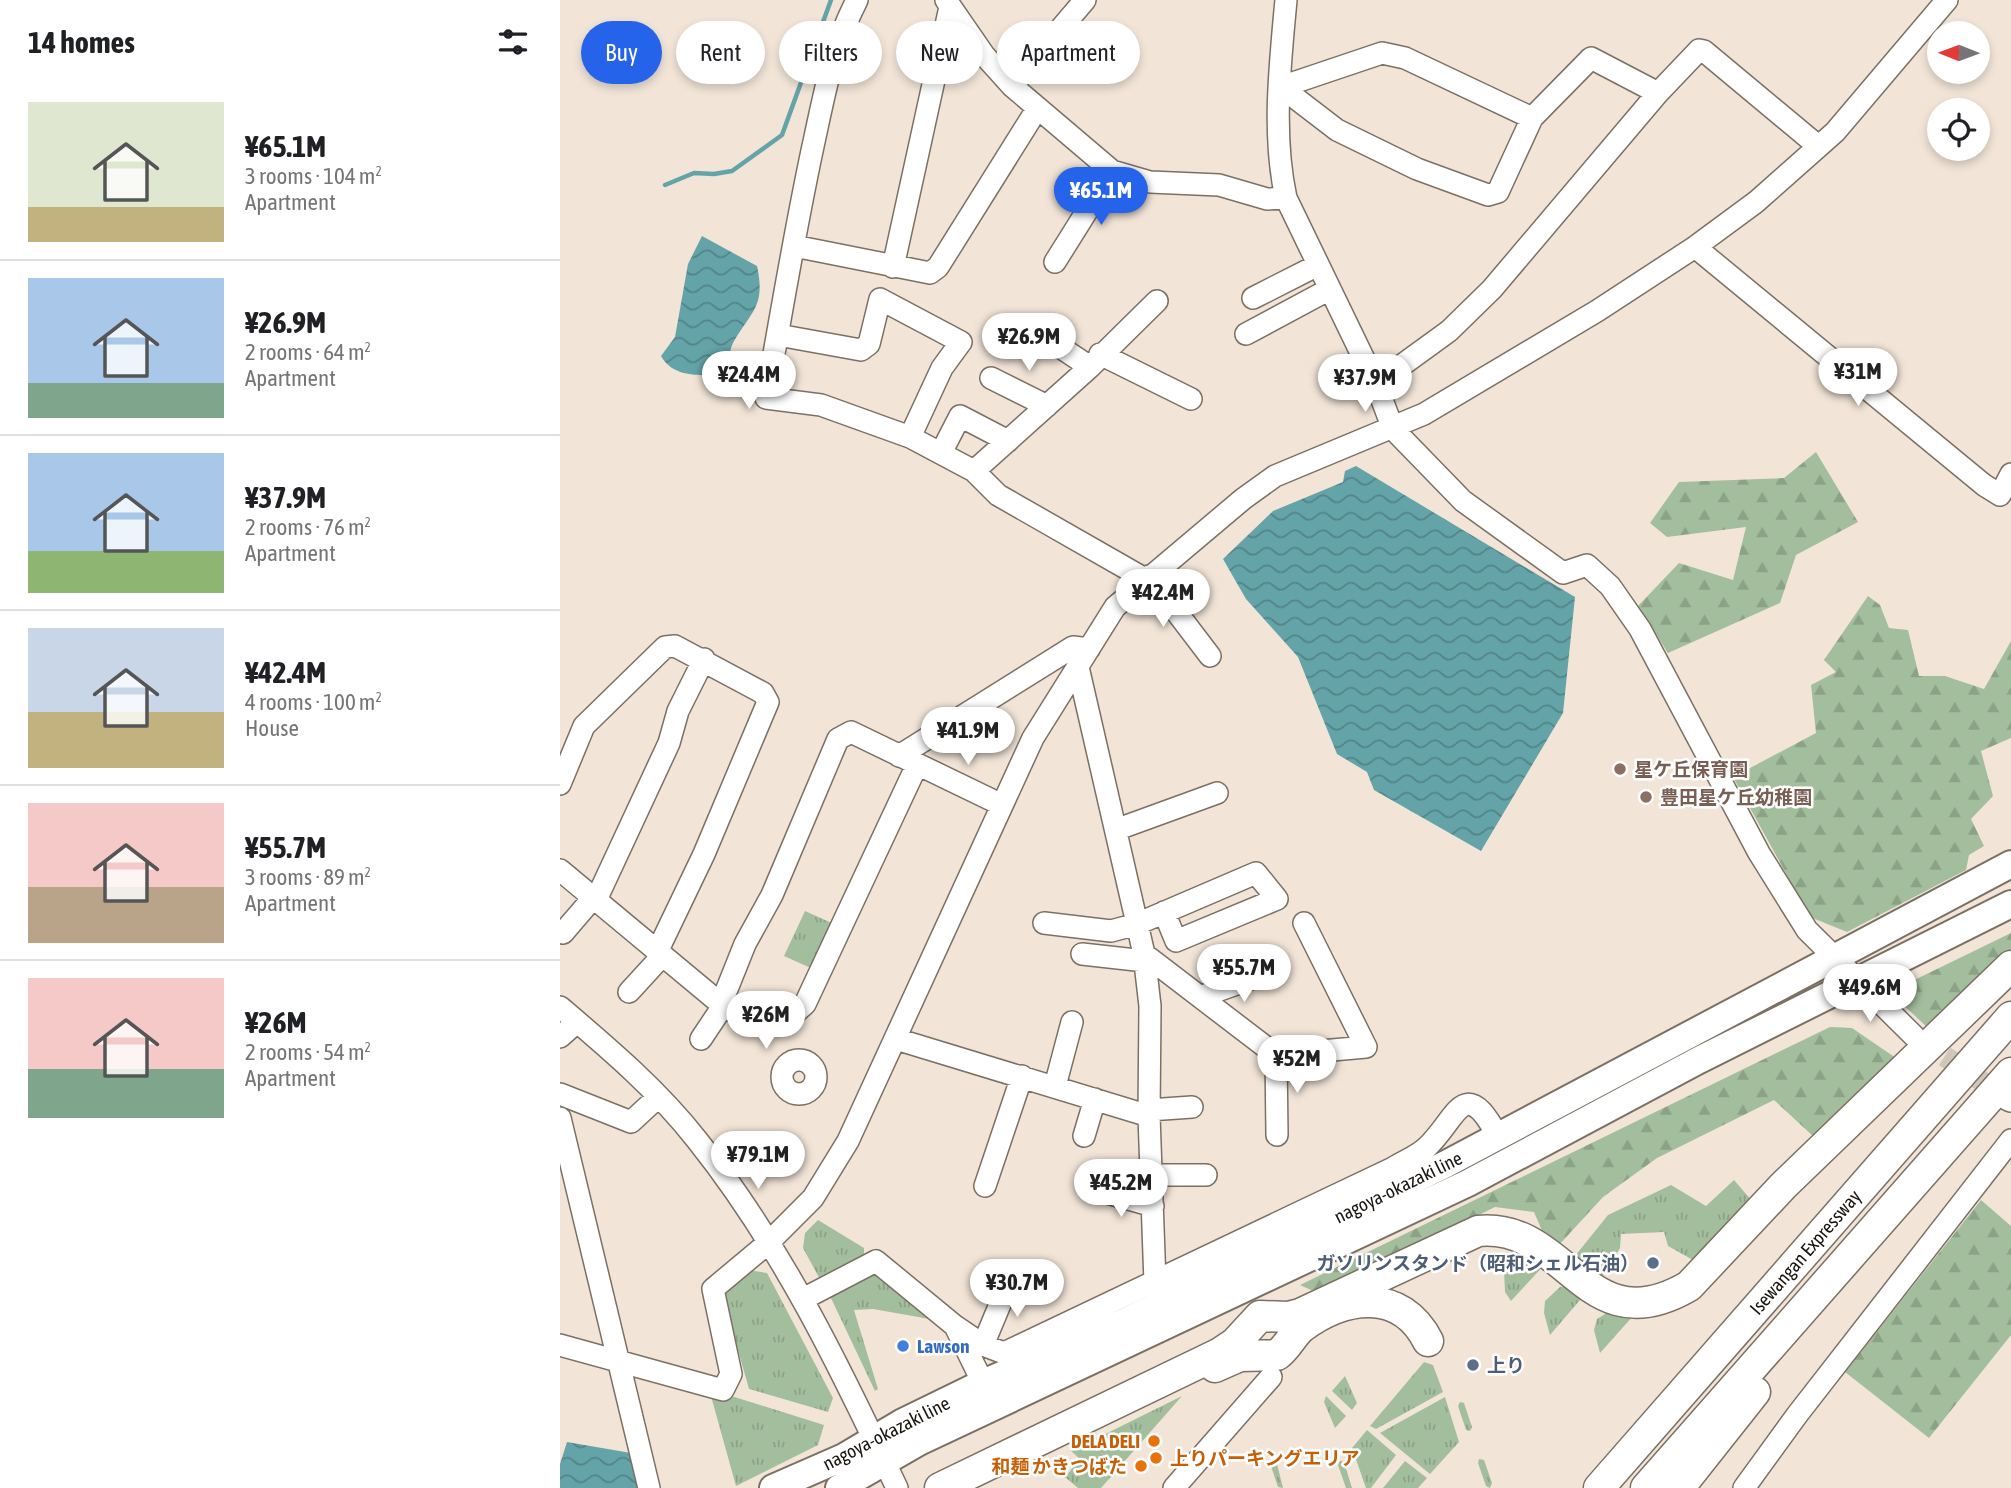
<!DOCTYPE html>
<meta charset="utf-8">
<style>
body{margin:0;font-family:"Asap Condensed","Noto Sans JP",sans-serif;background:#f6f6f6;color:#202124;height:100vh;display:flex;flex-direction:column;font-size:26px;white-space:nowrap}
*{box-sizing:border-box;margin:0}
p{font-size:23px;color:#757577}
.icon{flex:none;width:38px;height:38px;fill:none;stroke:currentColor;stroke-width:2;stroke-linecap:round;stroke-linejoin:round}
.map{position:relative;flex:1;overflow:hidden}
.side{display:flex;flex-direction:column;background:#fff;width:560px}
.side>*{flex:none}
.hud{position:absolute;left:21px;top:21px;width:665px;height:63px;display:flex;gap:14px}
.needle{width:46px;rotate:271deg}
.buttons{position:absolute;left:1367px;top:21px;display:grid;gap:14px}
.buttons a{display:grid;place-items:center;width:63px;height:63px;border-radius:50%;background:#fff;box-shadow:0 4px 10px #0003;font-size:35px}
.price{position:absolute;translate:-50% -60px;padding:0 16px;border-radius:24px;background:#fff;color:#222;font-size:23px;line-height:46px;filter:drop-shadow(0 2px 4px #0008)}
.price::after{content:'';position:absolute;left:50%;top:42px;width:21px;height:16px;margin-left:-10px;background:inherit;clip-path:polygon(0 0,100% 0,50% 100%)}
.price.active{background:#2563eb;color:#fff}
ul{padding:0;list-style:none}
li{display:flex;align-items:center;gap:21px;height:175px;padding:0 28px}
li+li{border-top:2px solid #e0e0e0}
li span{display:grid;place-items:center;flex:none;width:196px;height:140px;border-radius:0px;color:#555}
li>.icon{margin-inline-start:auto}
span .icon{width:84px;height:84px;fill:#fffc;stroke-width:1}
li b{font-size:30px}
h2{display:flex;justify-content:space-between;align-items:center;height:84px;padding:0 28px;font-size:30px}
.chip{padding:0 24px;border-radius:32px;background:#fff;box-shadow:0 4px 10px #0003;font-size:24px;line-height:63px}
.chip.active{background:#2563eb;color:#fff}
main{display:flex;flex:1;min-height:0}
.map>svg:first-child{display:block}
.grass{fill:url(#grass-tufts)}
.forest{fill:url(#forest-firs)}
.water{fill:url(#water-waves)}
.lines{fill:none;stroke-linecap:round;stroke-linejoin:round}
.stream{stroke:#64a4a9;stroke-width:4.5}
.minor-tunnel{stroke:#d1c6ba;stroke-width:21;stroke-dasharray:21 10;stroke-linecap:butt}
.minor-casing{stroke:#7b7064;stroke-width:24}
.major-casing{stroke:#7b7064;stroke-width:30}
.highway-casing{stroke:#7b7064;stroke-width:33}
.minor{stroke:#fff;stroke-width:21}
.major{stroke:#fff;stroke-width:26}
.highway{stroke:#fff;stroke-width:30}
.education-dot{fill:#8d6e63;stroke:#fff;stroke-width:2.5}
.service-dot{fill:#5c6f8a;stroke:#fff;stroke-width:2.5}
.shop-dot{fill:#3f7fe0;stroke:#fff;stroke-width:2.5}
.food-dot{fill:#e8710a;stroke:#fff;stroke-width:2.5}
.labels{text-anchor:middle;stroke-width:5;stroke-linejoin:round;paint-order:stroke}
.education-label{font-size:19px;font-weight:bold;fill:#785e54;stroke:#fff;text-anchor:start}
.street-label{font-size:19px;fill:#191510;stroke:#fff}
.service-label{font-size:19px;font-weight:bold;fill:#4e5e75;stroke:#fff;text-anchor:end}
.shop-label{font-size:19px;font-weight:bold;fill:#366cbe;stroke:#fff;text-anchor:start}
.food-label{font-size:19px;font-weight:bold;fill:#c56008;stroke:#fff;text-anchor:end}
</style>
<main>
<section class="side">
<h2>14 homes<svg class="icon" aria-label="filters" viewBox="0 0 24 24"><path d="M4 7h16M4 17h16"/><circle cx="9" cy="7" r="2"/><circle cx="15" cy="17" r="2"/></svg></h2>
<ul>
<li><span style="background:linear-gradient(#dfe7d0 75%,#c2b280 0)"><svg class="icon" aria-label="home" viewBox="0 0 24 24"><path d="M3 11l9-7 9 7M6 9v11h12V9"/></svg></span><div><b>¥65.1M</b><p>3 rooms · 104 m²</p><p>Apartment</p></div></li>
<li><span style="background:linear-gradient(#a9c7e8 75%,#7fa58c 0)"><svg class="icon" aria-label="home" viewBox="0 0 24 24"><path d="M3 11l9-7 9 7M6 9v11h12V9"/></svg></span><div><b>¥26.9M</b><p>2 rooms · 64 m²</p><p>Apartment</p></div></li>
<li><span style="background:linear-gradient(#a9c7e8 70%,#8fb573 0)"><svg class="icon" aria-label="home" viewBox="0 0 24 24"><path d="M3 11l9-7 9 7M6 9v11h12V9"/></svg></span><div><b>¥37.9M</b><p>2 rooms · 76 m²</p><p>Apartment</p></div></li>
<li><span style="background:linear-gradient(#c9d6e8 60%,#c2b280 0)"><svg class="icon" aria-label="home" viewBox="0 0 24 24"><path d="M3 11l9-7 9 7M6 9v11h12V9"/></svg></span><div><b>¥42.4M</b><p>4 rooms · 100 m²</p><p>House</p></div></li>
<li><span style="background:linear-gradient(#f6c9c9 60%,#b9a48a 0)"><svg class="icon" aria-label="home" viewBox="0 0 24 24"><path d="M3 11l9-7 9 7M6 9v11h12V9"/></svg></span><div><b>¥55.7M</b><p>3 rooms · 89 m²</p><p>Apartment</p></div></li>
<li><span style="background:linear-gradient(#f6c9c9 65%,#7fa58c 0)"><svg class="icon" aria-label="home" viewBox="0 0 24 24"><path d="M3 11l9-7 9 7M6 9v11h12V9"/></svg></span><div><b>¥26M</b><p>2 rooms · 54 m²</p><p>Apartment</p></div></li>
</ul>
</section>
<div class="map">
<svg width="1451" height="1488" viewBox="0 0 1451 1488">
<defs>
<pattern id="grass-tufts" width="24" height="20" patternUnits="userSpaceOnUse" patternTransform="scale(1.75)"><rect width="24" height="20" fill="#a3be9d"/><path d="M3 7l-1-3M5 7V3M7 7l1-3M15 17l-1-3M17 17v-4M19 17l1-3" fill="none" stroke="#8ca286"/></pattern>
<pattern id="forest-firs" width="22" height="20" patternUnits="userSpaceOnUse" patternTransform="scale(1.75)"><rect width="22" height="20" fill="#a3be9d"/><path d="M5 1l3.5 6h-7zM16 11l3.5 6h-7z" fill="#8ca286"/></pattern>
<pattern id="water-waves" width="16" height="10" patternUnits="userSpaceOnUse" patternTransform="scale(1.75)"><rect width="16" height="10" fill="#64a4a9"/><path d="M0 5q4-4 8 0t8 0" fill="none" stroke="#528488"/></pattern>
</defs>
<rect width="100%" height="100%" fill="#f2e5d8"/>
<path class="grass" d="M 245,911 L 274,924 L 253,969 L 224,956 Z
M 1174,1180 L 1193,1202 L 1140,1264 L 1108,1246 L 1104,1232 L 1061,1234 L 1060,1248 L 1038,1284 L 1011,1261 L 1048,1215 L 1111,1185 L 1146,1206 Z
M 258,1220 L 304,1248 L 304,1259 L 262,1283 L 243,1248 L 245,1233 Z
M 964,1256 L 986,1263 L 951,1301 L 945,1292 L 944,1270 Z
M 189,1270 L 207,1273 L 273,1398 L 268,1412 L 189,1389 L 161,1290 Z
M 313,1271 L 381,1321 L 313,1309 L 294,1310 L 318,1389 L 315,1391 L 270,1296 Z
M 1010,1286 L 1026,1293 L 990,1335 L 984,1313 L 985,1301 L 1000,1287 Z
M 1056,1307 L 1073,1316 L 1040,1353 L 1034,1330 L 1037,1319 Z
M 864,1362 L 873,1365 L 883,1392 L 816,1429 L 810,1426 Z
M 785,1376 L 797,1403 L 792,1410 L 772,1391 Z
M 149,1389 L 264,1425 L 258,1445 L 176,1486 Z
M 622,1396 L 541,1488 L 518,1488 L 505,1477 L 520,1459 L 511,1451 Z
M 766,1396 L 786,1416 L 775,1428 L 764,1402 Z
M 885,1397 L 899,1442 L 870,1474 L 820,1433 Z
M 900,1402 L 904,1403 L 912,1427 L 910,1431 L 906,1430 L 898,1406 Z
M 807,1430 L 836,1455 L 811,1488 L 806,1488 L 792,1448 Z
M 712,1459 L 716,1460 L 723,1488 L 718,1487 L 710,1463 Z
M 919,1459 L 924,1460 L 932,1483 L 930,1488 L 926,1486 L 918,1463 Z
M 780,1461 L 784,1462 L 792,1488 L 786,1488 L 778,1465 Z
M 845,1461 L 867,1478 L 858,1488 L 823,1488 Z"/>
<path class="forest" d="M 1256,452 L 1298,522 L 1236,555 L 1220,603 L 1108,653 L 1078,606 L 1119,563 L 1173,580 L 1186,527 L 1107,537 L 1090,523 L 1119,482 L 1224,478 Z
M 1308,596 L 1320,605 L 1329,628 L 1348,630 L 1359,676 L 1385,676 L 1424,689 L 1451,641 L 1451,738 L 1421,751 L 1433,796 L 1411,819 L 1424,846 L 1409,855 L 1406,870 L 1287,932 L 1250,917 L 1173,777 L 1256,733 L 1251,685 L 1276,672 L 1264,660 Z
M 1451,933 L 1451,951 L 1369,1029 L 1337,999 L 1340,987 Z
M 1270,1027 L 1292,1028 L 1336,1058 L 1254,1137 L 1214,1100 L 1097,1158 L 1043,1197 L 998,1246 L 983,1233 L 974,1212 L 935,1207 L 760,1294 L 740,1285 Z
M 1421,1200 L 1451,1226 L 1451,1335 L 1369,1438 L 1285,1372 Z"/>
<path class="water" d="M 142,236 L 197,266 C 206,307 191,311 173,343 C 169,350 170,363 164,374 C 142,376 113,378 101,356 L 115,337 L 128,264 Z
M 796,466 L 1015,597 L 1003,713 L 921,851 L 814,790 L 807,772 L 777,754 L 738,657 L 686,599 L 663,559 L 713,511 L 783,482 L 785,471 Z
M 7,1442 L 71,1453 L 79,1488 L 0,1488 L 0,1464 Z"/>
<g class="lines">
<path class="stream" d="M 105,185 L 134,173 L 154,174 L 172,171 L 222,135 L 271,0"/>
<path class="minor-tunnel" d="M 1359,1039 L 1445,1097"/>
<g class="minor-casing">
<path id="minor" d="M 297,0 C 273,47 266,86 255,137 C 236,223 222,311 206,398 L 261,405 L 350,437 L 414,471 L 438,495 L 585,579
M 386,0 L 424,55 L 452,86 L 552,171 L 590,182 L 659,185 L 707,199 L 726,198
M 726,0 C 720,65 712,134 726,198 L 816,384 L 833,429 L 903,501 L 1003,573 L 1027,565 L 1050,586 L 1080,629 L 1199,853 L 1247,930 L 1354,1036
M 452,86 L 525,0
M 721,87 L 822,53 L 845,58 L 972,118 L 1031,58 L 1098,93
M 721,87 L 777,130 L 857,169 L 928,195 L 938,192 L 972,118
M 234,246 L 370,273 L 378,267 L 477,109
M 1135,247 L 1424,485 L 1440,495 L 1451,474
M 495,262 L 552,171
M 333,267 L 390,7
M 693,298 L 756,266
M 686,334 L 768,290
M 218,335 L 301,350 L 309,344 L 320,299 L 401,342 L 382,368 L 350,437
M 491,341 L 530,367
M 540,354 L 631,399
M 431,378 L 487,406
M 816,384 L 889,331 L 932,289 L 1098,93 L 1139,50 L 1144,51 L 1258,146
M 381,453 L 400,416 L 448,441
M 414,471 L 530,367 L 597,301
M 589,576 L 650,656
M 518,667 L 584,954 L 590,1006 L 589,1116 L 595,1283
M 339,756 L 513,647 L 529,649
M 0,784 L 24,726 L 105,647 L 115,646 L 203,693 L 208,702 L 144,854 L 97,952
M 558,829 L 657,793
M 0,870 L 161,1004 L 188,1020 L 204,1026 L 222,1024 L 245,1004 L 356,767
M 36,900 L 109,743 L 118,711 L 144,659
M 484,923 L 551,931 L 577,924 L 696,873 L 717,899 L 616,941 L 604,912
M 3,933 L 33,898
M 522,954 L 585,961
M 584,954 L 716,1055 L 806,1047 L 744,923
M 69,992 L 102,956
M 640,997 L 713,971
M 161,1004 L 185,944 L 212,895 L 278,739 L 291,732 L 442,805
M 0,1007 C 47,1047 98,1090 137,1140 C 221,1245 280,1367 337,1488
M 0,1037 L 17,1022
M 141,1039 L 163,1006
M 336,1039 L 589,1116
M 716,1055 L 717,1135
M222 1077a17 17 0 1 1 34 0a17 17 0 1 1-34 0Z
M 495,1086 L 512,1022
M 0,1094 L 71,1122 L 98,1097
M 1448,1100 L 1451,1101
M 589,1110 L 632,1107
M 0,1118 L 89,1488
M 524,1136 L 535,1099
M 593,1175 L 646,1175
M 425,1186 L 462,1076
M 540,1191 L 593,1206
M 245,1298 L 316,1261 L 395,1326 L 423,1383
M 395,1326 L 423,1345 L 444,1353 L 833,1168 C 844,1161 858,1156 867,1147 C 897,1119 904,1072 938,1137
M 0,1345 L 163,1390 L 171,1374 L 153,1289 L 208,1243 L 253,1198 L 288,1141 L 473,738 L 555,607 L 683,499 L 715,476 L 864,414 L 1037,311 L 1135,247 L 1196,202 L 1275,132 L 1387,0
M 423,1345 L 451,1278
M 614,1488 L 711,1377
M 1184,1488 L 1237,1415 L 1451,1140"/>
</g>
<g class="major-casing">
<path id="major" d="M 213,1488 L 284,1457 L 343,1422 L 423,1383 L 566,1321 L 886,1164 L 1451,864
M 279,1488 L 359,1442 L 908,1183 L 1139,1060 L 1451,904"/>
</g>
<g class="highway-casing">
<path id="highway" d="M 655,1367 L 680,1356 L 717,1355 C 728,1347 732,1335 742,1327 C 786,1295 841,1288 868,1341
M 380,1488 L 660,1353 L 675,1343 L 700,1316 L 728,1317 L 740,1314 L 918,1231 C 1008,1222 1025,1347 1129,1286 L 1223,1186 L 1451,966
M 1039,1488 L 1451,1017
M 1086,1488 L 1451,1073
M 1119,1488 L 1195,1392"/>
</g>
<use href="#minor" class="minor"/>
<use href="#major" class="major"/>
<use href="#highway" class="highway"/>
</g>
<g class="education-dot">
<circle cx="1060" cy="769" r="7"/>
<circle cx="1086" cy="797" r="7"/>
</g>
<g class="service-dot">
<circle cx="1093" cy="1263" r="7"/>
<circle cx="913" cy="1365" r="7"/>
</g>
<circle class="shop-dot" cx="343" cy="1346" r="7"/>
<g class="food-dot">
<circle cx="594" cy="1441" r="7"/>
<circle cx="596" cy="1458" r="7"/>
<circle cx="581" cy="1466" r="7"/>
</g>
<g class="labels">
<g class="education-label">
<text x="1074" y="776">星ケ丘保育園</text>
<text x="1100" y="804">豊田星ケ丘幼稚園</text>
</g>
<g class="street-label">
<text transform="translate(838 1187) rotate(-26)" y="7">nagoya-okazaki line</text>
<text transform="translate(1245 1252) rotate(-49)" y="7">Isewangan Expressway</text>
<text transform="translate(326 1433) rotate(-27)" y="7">nagoya-okazaki line</text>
</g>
<g class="service-label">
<text x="1079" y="1270">ガソリンスタンド（昭和シェル石油）</text>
<text x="927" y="1372" text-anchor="start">上り</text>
</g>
<g class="shop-label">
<text x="357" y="1353">Lawson</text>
</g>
<g class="food-label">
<text x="580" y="1448">DELA DELI</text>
<text x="610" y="1465" text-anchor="start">上りパーキングエリア</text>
<text x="567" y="1473">和麺 かきつばた</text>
</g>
</g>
</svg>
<div class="buttons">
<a><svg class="needle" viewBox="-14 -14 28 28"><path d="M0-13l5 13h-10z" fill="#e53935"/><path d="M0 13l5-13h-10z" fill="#757577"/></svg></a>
<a><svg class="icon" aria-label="locate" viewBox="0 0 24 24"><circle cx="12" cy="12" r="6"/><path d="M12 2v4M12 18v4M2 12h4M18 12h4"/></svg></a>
</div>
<b class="price active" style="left:541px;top:227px">¥65.1M</b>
<b class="price" style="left:469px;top:373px">¥26.9M</b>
<b class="price" style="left:1298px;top:408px">¥31M</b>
<b class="price" style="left:189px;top:411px">¥24.4M</b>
<b class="price" style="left:805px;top:414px">¥37.9M</b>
<b class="price" style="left:603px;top:629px">¥42.4M</b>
<b class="price" style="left:408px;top:767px">¥41.9M</b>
<b class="price" style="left:684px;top:1004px">¥55.7M</b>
<b class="price" style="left:1310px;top:1024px">¥49.6M</b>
<b class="price" style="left:206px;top:1051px">¥26M</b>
<b class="price" style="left:737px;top:1095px">¥52M</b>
<b class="price" style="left:198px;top:1191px">¥79.1M</b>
<b class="price" style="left:561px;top:1219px">¥45.2M</b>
<b class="price" style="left:457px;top:1319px">¥30.7M</b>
<div class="hud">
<a class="chip active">Buy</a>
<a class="chip">Rent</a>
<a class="chip">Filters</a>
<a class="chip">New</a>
<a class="chip">Apartment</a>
</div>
</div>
</main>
